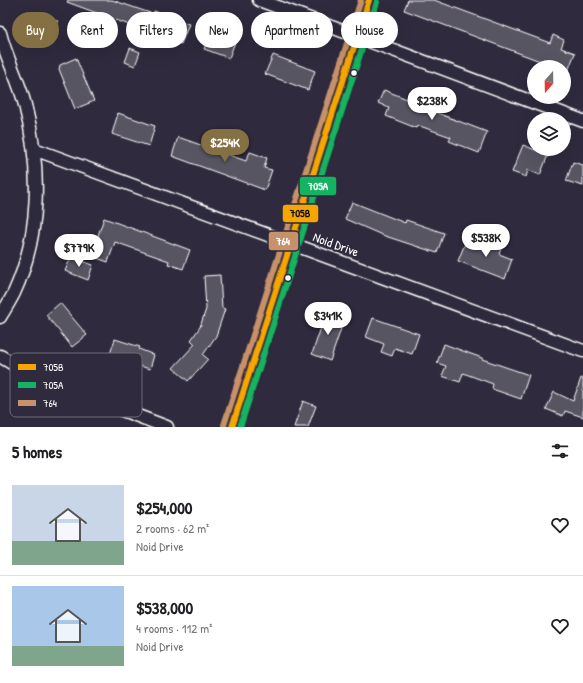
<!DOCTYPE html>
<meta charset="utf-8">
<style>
body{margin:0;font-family:"Patrick Hand",sans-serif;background:#f6f6f6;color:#202124;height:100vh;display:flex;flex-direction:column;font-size:15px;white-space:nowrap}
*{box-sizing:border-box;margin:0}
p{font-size:13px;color:#757577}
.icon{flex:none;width:22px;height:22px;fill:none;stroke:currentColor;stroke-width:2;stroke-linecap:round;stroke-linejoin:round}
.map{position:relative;height:427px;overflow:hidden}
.details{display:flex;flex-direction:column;background:#fff;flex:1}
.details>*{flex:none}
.top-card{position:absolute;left:12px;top:12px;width:559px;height:36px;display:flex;gap:8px}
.needle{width:26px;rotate:200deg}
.controls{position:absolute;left:527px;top:60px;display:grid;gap:8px}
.controls a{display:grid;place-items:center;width:44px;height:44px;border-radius:50%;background:#fff;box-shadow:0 4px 16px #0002;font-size:20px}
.price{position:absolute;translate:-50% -34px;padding:0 9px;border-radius:14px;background:#fff;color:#222;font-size:13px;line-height:26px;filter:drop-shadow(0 1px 2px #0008)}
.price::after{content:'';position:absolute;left:50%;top:24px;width:12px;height:9px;margin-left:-6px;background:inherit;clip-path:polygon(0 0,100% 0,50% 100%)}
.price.current{background:#847042;color:#fff}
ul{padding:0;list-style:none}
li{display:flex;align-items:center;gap:12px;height:100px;padding:0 12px}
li+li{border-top:1px solid #e0e0e0}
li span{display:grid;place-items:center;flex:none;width:112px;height:80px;border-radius:0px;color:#555}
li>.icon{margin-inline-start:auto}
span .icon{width:48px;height:48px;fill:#fffc;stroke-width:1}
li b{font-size:17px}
h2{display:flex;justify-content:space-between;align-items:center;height:48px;padding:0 12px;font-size:17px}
.tag{padding:0 14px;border-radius:18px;background:#fff;box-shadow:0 4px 16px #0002;font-size:14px;line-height:36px}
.tag.current{background:#847042;color:#fff}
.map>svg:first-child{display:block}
.building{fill:#595564;stroke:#fff}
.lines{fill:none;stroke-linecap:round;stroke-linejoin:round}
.street-casing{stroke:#fff;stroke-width:15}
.secondary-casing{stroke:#fff;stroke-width:20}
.street{stroke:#2f2a3d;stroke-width:12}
.secondary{stroke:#2f2a3d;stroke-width:17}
.bus-1-casing{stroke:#2f2a3d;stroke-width:9}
.bus-2-casing{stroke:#2f2a3d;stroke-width:9}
.bus-3-casing{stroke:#2f2a3d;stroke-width:9}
.bus-1{stroke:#f7a600;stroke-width:6}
.bus-2{stroke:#13b361;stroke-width:6}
.bus-3{stroke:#c7916a;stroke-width:6}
.bus-dot{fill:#fff;stroke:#2f2a3d;stroke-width:1.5}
.labels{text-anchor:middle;stroke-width:4;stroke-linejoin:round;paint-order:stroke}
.street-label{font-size:13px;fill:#fff;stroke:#2f2a3d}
.key{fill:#2f2a3d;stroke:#6d6a77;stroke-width:1}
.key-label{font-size:11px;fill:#fff}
.line-badge{stroke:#2f2a3d;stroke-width:1.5}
.badge-label{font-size:11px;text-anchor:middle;font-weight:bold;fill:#fff}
.pale-badge-label{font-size:11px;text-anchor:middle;font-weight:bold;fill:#111}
</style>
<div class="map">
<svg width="583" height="427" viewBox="0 0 583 427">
<rect width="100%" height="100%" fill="#2f2a3d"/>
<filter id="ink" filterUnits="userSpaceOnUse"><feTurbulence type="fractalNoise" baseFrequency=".025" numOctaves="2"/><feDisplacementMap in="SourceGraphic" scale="8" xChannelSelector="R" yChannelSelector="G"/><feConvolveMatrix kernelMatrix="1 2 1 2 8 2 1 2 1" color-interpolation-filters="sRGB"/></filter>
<g filter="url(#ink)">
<path class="building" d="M 68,0 L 112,0 L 153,14 L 154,11 L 189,24 L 181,44 L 67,2 Z
M 408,0 L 434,0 L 550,43 L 553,35 L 564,40 L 561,48 L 575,53 L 568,71 L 564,70 L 564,67 L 556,67 L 404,10 Z
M 41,20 L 58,21 L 56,39 L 40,38 Z
M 211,32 L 235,42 L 229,58 L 204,49 Z
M 130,48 L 140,52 L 135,66 L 125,62 Z
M 273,55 L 315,71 L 308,90 L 265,74 Z
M 76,58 L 94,101 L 75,109 L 59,69 L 60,65 Z
M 384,90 L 425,106 L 424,108 L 487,132 L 479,153 L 449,141 L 451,137 L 417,125 L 416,128 L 386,116 L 389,108 L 378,103 Z
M 118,113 L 155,126 L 149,146 L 112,134 Z
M 178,137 L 246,161 L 250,152 L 267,158 L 264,168 L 272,170 L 265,190 L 172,156 Z
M 523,145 L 548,155 L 540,175 L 528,170 L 526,177 L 512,172 Z
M 573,162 L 583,165 L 583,186 L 566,181 Z
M 352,202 L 405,223 L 406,220 L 444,233 L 437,253 L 382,235 L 345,219 Z
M 104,218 L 190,250 L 183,269 L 168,264 L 169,261 L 115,242 L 108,262 L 91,256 Z
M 486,240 L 502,246 L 499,254 L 512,259 L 505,279 L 458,261 L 466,241 L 483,247 Z
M 71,257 L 93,265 L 88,280 L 65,271 Z
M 220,275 L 222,308 L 225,309 L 216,336 L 203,355 L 208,359 L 188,381 L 173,368 L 195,344 L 191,340 L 200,327 L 206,309 L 204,276 Z
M 60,303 L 87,335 L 72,347 L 46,315 Z
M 327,310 L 345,317 L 330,361 L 312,354 Z
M 373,318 L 419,334 L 412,354 L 395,348 L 392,356 L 381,352 L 384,344 L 366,337 Z
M 115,339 L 140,347 L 139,349 L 154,355 L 150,369 L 109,357 Z
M 444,344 L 482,358 L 482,359 L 529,375 L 521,399 L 492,389 L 493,384 L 463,373 L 460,382 L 442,376 L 446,366 L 437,363 Z
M 581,378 L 583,379 L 583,417 L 565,411 L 563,416 L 546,409 L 554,392 L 573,401 Z
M 303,401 L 316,406 L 308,427 L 294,427 Z"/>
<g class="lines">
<g class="street-casing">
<path id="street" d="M 259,0 L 583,121
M 0,33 C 6,58 19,80 25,105 C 41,167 41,234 14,293 C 10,301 5,309 0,317
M 34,149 L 583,351
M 0,356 L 30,374 L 77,393 L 167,427"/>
</g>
<g class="secondary-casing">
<path id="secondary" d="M 232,427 L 369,0"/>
</g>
<use href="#street" class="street"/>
<use href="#secondary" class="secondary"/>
<g class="bus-1-casing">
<path id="bus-1" d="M 232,427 L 369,0"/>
</g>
<g class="bus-2-casing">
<path id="bus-2" d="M 240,427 L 377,2"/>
</g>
<g class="bus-3-casing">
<path id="bus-3" d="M 224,425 L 361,0"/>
</g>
<use href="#bus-1" class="bus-1"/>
<use href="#bus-2" class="bus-2"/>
<use href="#bus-3" class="bus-3"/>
</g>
</g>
<g class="bus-dot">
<circle cx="354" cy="73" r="3.5"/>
<circle cx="288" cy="278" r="3.5"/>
</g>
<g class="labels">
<g class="street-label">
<text transform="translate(336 244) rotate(20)" y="5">Noid Drive</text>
</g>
</g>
<rect x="10" y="353" width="132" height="64" rx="6" class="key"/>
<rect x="18" y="364" width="18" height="6" fill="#f7a600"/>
<rect x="18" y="382" width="18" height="6" fill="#13b361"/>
<rect x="18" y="400" width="18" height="6" fill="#c7916a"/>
<g class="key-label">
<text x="43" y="371">705B</text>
<text x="43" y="389">705A</text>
<text x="43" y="407">764</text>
</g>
<g class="line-badge">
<rect x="299" y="176" width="38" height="20" rx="4" fill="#13b361"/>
<rect x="282" y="204" width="37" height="19" rx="4" fill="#f7a600"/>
<rect x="268" y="231" width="31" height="20" rx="4" fill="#c7916a"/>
</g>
<g class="badge-label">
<text x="318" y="190">705A</text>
<text x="283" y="245">764</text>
</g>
<g class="pale-badge-label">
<text x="300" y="217">705B</text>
</g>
</svg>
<div class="controls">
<a><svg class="needle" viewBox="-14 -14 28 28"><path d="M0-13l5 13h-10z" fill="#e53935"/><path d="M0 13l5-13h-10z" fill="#757577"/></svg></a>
<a><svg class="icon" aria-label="layers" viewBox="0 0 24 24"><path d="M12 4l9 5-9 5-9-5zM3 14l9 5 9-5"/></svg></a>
</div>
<b class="price" style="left:432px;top:121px">$238K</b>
<b class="price current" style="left:225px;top:163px">$254K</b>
<b class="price" style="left:486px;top:258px">$538K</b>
<b class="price" style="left:79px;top:268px">$779K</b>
<b class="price" style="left:328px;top:336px">$341K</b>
<div class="top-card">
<a class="tag current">Buy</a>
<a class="tag">Rent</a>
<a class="tag">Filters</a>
<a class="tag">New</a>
<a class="tag">Apartment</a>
<a class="tag">House</a>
</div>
</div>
<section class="details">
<h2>5 homes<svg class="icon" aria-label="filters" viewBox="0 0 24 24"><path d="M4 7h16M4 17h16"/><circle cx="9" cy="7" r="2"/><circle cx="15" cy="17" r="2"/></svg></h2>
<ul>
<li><span style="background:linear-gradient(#c9d6e8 70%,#7fa58c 0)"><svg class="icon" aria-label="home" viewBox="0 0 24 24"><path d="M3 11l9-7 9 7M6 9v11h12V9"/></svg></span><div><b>$254,000</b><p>2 rooms · 62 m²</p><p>Noid Drive</p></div><svg class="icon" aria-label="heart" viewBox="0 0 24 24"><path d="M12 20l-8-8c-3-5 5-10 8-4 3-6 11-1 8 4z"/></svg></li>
<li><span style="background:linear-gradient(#a9c7e8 75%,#7fa58c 0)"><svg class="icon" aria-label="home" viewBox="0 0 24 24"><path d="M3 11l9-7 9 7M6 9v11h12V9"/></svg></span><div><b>$538,000</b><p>4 rooms · 112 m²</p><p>Noid Drive</p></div><svg class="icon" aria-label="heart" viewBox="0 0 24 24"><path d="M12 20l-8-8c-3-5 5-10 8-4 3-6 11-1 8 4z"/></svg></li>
</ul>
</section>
